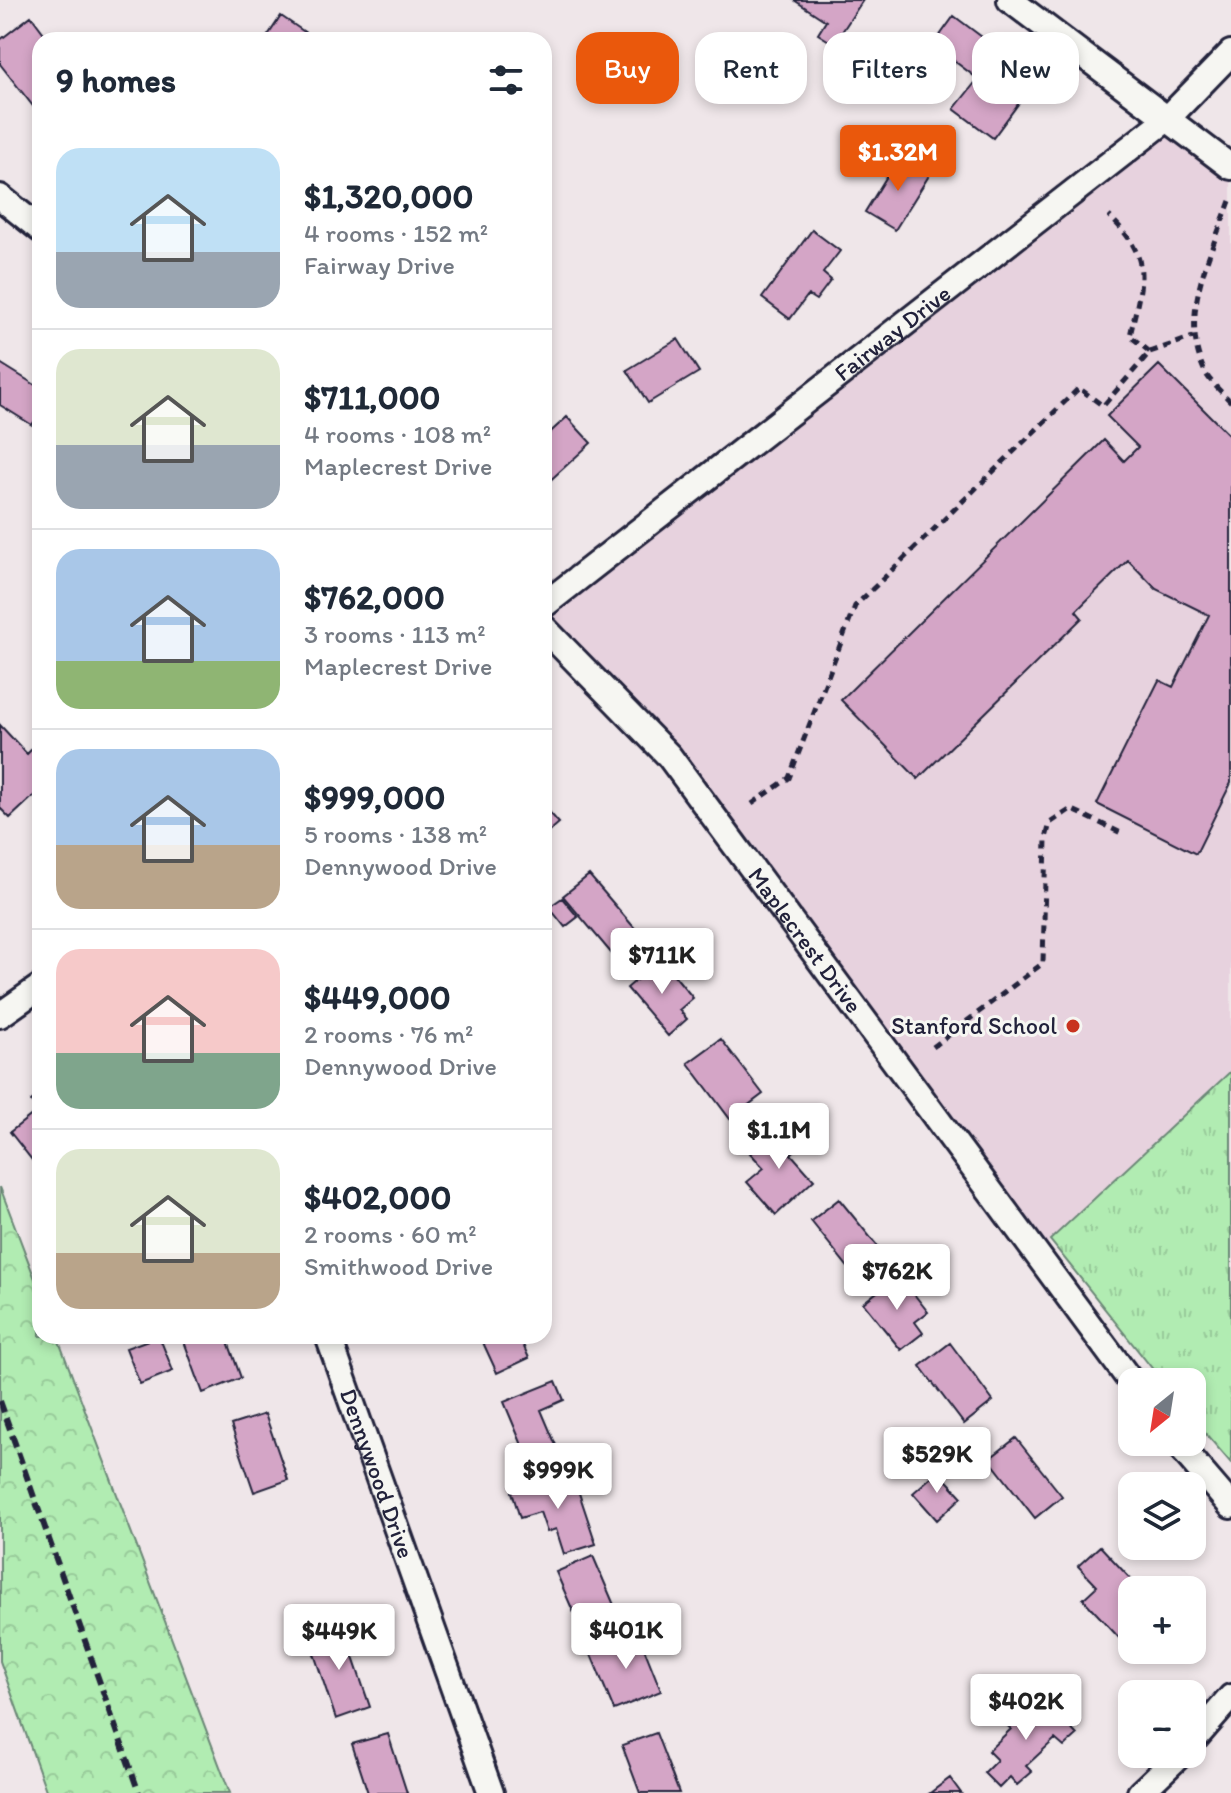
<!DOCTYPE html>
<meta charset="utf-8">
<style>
body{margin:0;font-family:Itim,sans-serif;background:#f6f6f7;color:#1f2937;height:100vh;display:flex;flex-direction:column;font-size:30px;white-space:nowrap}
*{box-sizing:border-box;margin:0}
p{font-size:26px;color:#747a83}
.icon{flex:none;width:44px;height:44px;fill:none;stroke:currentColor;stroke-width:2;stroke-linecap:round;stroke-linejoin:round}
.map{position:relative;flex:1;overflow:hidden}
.drawer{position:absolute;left:32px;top:32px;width:520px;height:1312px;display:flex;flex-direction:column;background:#fff;border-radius:24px;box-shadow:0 4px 12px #0003}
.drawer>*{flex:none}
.banner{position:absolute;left:576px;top:32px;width:534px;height:72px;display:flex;gap:16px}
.needle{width:52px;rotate:210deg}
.controls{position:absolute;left:1118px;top:1368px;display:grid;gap:16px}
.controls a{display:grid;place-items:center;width:88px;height:88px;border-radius:16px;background:#fff;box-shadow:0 4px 12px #0003;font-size:40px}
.price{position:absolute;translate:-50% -68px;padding:0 18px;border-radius:8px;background:#fff;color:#222;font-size:26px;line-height:52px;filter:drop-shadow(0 2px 4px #0008)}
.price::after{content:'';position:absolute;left:50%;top:48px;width:24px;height:18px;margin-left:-12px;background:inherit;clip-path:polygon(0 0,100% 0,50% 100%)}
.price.current{background:#ea580c;color:#fff}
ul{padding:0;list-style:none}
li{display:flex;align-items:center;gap:24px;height:200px;padding:0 24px}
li+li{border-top:2px solid #e0e1e3}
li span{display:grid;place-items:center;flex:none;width:224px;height:160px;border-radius:24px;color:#555}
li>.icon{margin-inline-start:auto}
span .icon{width:96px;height:96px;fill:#fffc;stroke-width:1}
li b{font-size:34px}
h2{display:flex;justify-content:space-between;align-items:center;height:96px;padding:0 24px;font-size:34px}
.chip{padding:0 28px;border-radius:24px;background:#fff;box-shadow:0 4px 12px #0003;font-size:28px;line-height:72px}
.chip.current{background:#ea580c;color:#fff}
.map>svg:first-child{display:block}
.built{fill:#e7d2de}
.grass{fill:url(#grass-tufts);stroke:#6a8776;stroke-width:2}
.forest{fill:url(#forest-crowns);stroke:#6a8776;stroke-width:2}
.building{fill:#d4a5c6;stroke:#22223b;stroke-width:2}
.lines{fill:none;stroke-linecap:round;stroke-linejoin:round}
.minor-casing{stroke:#22223b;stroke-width:30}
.path{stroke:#22223b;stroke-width:5;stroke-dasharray:8 6;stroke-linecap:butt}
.minor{stroke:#f6f6f2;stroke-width:24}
.rail{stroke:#22223b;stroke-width:6;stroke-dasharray:12 6;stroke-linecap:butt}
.poi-dot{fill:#c8321e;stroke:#f6f6f2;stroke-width:3}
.labels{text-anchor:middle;stroke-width:6;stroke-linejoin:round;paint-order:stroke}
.street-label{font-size:24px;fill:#22223b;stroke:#f6f6f2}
.poi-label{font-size:24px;fill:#22223b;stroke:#f6f6f2;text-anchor:end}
</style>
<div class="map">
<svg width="1231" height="1793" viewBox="0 0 1231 1793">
<defs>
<pattern id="grass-tufts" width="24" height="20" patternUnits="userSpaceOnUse" patternTransform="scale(2)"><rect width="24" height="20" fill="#b1ecb2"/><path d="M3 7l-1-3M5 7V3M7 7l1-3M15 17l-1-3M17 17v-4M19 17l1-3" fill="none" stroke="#98ca9a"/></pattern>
<pattern id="forest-crowns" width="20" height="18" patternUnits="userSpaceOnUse" patternTransform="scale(2)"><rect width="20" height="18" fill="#b1ecb2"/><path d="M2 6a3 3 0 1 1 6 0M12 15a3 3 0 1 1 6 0" fill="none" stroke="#98ca9a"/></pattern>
</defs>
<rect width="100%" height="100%" fill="#efe6e9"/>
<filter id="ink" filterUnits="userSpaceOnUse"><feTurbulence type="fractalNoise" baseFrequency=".0125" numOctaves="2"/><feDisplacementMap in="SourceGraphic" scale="16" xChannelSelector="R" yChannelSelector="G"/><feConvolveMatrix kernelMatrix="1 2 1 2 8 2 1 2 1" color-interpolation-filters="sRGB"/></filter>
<g filter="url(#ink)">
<path class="built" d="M 1167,119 L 1231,167 L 1231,1071 L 1037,1253 L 669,756 L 544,628 L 544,605 Z"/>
<path class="grass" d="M 1231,1071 L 1231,1463 L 1192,1418 L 1192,1382 L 1163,1382 L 1050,1240 Z"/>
<path class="forest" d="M 0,1187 L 40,1292 L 40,1336 L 57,1336 L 230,1793 L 47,1793 L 0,1661 Z"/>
<path class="building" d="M 794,0 L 863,0 L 834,44 L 818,34 L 826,21 Z
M 31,16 L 49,40 L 40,40 L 39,50 L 40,115 L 0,64 L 0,40 Z
M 281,16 L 306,33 L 302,40 L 265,40 Z
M 954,16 L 1026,70 L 1018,79 L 1030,88 L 993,138 L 954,109 L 978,79 L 933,45 Z
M 900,155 L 930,174 L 895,230 L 865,212 Z
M 812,230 L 840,251 L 823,273 L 831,280 L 816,300 L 808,295 L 790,319 L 762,298 Z
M 678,339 L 699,372 L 648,403 L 627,370 Z
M 0,363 L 40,388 L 40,413 L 32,425 L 0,405 Z
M 1159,365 L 1231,437 L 1231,783 L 1196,854 L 1097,804 L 1159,680 L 1173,687 L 1209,615 L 1156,589 L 1128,560 L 1076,611 L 1082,618 L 918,779 L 841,700 L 1104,440 L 1124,461 L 1138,447 L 1107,416 Z
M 567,417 L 591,443 L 544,486 L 544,438 Z
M 0,725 L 27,754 L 40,741 L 40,790 L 10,818 L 0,808 Z
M 544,806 L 559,823 L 544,836 Z
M 589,875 L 638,932 L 612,954 L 563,896 Z
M 562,898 L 578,917 L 565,927 L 549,907 Z
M 661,959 L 693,998 L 679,1010 L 687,1019 L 668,1036 L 627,988 Z
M 721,1039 L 763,1094 L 730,1119 L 688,1063 Z
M 40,1094 L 40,1162 L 36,1165 L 10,1132 L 38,1110 L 31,1101 Z
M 782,1125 L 800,1145 L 791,1154 L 814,1180 L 776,1215 L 747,1182 L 764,1168 L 750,1153 Z
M 839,1199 L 884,1254 L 855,1276 L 811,1221 Z
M 899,1275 L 928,1312 L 915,1322 L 923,1333 L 901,1350 L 863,1303 Z
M 159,1336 L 173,1371 L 140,1384 L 126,1348 Z
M 182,1336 L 226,1336 L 241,1378 L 203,1393 Z
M 480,1336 L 519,1336 L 529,1358 L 497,1373 Z
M 950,1343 L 993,1401 L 964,1424 L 920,1366 Z
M 556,1381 L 564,1400 L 541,1410 L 558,1450 L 529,1462 L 504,1402 Z
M 265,1414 L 288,1480 L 254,1492 L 231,1425 Z
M 1016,1438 L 1062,1496 L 1035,1518 L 989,1459 Z
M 938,1471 L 962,1497 L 937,1520 L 913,1493 Z
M 572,1472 L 596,1544 L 564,1554 L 556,1529 L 547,1532 L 540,1512 L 520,1518 L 512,1492 Z
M 1100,1546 L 1141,1590 L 1132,1590 L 1132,1650 L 1143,1650 L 1136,1656 L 1083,1599 L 1097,1586 L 1078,1566 Z
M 593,1556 L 620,1619 L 583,1634 L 556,1572 Z
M 342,1625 L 370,1707 L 336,1719 L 308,1636 Z
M 638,1633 L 661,1691 L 614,1710 L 590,1652 Z
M 1046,1701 L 1077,1735 L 1064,1747 L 1055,1739 L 1026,1766 L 1032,1772 L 1017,1785 L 1010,1777 L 999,1788 L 984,1773 L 997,1760 L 988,1751 L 1011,1729 L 999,1718 L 1014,1704 L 1027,1718 Z
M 656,1733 L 679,1793 L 640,1793 L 622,1745 Z
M 388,1734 L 407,1793 L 368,1793 L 352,1744 Z
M 950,1778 L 961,1793 L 930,1793 Z"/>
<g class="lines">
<g class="minor-casing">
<g id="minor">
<path d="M 1010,0 L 1231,167"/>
<path d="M 0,197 L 40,229"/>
<path id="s1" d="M 544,605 L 1167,119 L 1231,53"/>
<path id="s2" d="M 544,628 L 669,756 L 1132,1383"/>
<path d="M 0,1015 L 40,987"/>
<path id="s3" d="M 328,1336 L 491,1793"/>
<path d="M 1176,1442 L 1231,1506"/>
<path d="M 1192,1742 L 1231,1697"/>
<path d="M 1140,1793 L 1181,1754"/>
</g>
</g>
<path class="path" d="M 1230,201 C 1210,255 1177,317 1206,374 C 1212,384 1223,393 1231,402
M 1150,352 L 1193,337
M 752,804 L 789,778 L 855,606 L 1079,388 L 1103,406 L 1150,352 L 1130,336 C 1142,281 1154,259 1109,216
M 933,1047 L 1043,963 L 1046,838 L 1050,823 L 1071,809 L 1123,834"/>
<use href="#minor" class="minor"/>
<path class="rail" d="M 0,1401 L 139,1793"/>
</g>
</g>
<circle class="poi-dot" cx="1073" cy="1026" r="8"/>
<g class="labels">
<g class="street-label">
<text dy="8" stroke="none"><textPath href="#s1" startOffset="442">Fairway Drive</textPath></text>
<text dy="8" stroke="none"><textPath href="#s2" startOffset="408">Maplecrest Drive</textPath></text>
<text dy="8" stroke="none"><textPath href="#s3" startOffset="146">Dennywood Drive</textPath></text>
</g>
<g class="poi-label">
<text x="1057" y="1034">Stanford School</text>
</g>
</g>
</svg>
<div class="controls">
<a><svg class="needle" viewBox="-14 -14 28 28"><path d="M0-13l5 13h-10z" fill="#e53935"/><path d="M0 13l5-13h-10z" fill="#747a83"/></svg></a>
<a><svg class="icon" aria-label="layers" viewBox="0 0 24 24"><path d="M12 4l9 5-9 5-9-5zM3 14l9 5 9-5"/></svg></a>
<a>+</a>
<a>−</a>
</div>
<b class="price current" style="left:898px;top:193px">$1.32M</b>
<b class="price" style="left:662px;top:996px">$711K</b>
<b class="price" style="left:779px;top:1171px">$1.1M</b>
<b class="price" style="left:897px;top:1312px">$762K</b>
<b class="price" style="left:937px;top:1495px">$529K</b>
<b class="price" style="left:558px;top:1511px">$999K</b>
<b class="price" style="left:626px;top:1671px">$401K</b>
<b class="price" style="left:339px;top:1672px">$449K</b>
<b class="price" style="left:1026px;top:1742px">$402K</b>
<div class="banner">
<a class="chip current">Buy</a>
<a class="chip">Rent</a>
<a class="chip">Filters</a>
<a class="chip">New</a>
</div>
<section class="drawer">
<h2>9 homes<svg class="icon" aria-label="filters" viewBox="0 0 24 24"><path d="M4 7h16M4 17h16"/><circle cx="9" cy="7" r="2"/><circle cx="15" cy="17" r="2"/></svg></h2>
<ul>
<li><span style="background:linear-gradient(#bfe0f5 65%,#9aa5b1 0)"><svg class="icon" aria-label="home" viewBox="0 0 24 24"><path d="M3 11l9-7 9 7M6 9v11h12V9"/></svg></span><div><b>$1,320,000</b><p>4 rooms · 152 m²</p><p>Fairway Drive</p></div></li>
<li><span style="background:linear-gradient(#dfe7d0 60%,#9aa5b1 0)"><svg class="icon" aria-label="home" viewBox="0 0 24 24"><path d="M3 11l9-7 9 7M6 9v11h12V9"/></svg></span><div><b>$711,000</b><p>4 rooms · 108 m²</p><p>Maplecrest Drive</p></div></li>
<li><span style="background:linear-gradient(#a9c7e8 70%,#8fb573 0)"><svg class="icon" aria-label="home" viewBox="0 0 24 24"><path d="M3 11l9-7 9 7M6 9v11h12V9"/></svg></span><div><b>$762,000</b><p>3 rooms · 113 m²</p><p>Maplecrest Drive</p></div></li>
<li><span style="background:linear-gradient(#a9c7e8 60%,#b9a48a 0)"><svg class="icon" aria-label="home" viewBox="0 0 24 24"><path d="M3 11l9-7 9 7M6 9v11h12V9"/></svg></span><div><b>$999,000</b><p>5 rooms · 138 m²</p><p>Dennywood Drive</p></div></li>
<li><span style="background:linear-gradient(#f6c9c9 65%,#7fa58c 0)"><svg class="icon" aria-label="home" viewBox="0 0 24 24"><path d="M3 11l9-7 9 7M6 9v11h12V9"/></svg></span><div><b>$449,000</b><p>2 rooms · 76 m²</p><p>Dennywood Drive</p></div></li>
<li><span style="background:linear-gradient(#dfe7d0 65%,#b9a48a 0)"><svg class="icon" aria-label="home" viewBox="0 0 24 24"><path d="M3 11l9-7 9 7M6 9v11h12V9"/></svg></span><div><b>$402,000</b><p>2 rooms · 60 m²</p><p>Smithwood Drive</p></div></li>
</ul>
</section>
</div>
